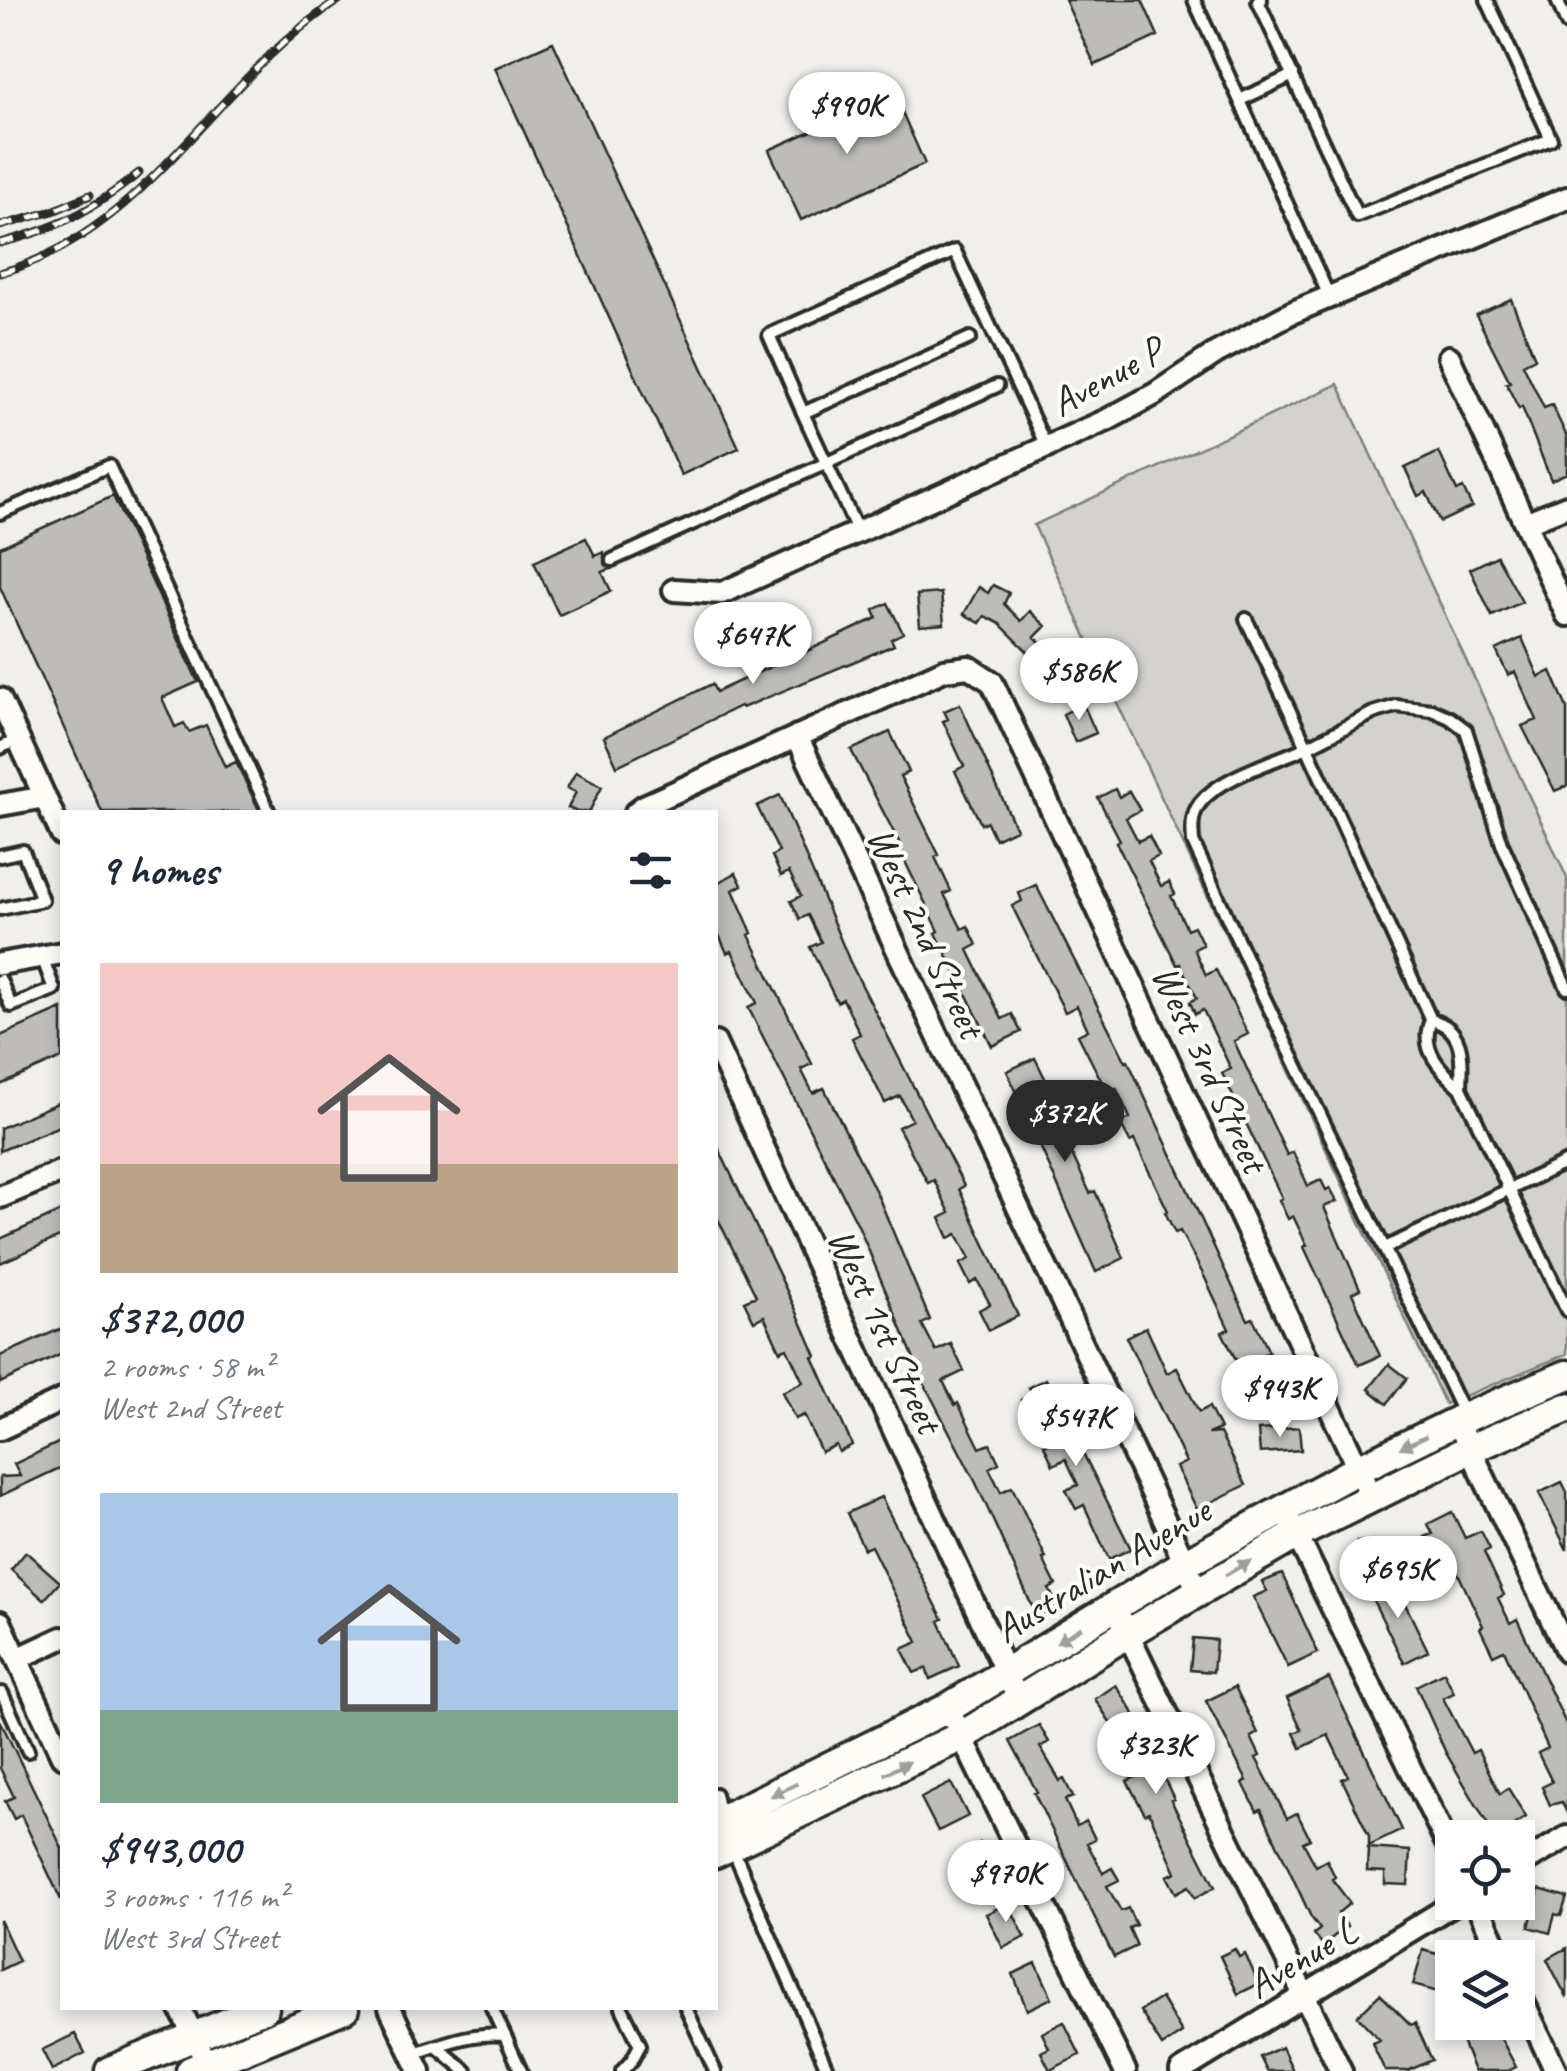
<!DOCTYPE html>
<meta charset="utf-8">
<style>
body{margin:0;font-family:Caveat,sans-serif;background:#f6f6f7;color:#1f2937;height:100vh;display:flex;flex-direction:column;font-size:38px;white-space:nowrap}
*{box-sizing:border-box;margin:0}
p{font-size:32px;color:#747a83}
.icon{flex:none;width:55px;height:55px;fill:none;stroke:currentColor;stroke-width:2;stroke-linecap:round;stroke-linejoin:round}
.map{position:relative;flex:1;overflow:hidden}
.sheet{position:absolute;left:60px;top:810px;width:658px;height:1200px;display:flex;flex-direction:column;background:#fff;border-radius:0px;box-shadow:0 5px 15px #0003}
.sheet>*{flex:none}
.controls{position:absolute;left:1435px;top:1820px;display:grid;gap:20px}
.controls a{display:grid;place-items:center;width:100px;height:100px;border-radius:0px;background:#fff;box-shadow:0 5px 15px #0003;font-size:50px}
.price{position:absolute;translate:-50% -85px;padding:0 22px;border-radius:35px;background:#fff;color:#222;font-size:32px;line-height:65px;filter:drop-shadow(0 2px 5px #0008)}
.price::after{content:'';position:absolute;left:50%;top:60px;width:30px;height:22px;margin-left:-15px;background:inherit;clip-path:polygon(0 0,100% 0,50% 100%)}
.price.current{background:#2b2b2b;color:#fff}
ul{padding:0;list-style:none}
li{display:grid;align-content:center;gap:20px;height:530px;padding:0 40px}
li span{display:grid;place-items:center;height:310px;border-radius:0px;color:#555}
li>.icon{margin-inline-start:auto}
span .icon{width:180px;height:180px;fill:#fffc;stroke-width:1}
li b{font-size:42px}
h2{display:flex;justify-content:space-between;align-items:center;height:120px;padding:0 40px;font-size:42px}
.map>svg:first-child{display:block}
.green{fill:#d3d2cf;stroke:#7f7e7d;stroke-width:2.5}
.building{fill:#bdbcb8;stroke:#2b2b2b;stroke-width:2.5}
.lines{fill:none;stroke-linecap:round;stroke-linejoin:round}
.lane-casing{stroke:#2b2b2b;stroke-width:18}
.street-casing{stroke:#2b2b2b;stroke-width:28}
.secondary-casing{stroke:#2b2b2b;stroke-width:35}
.lane{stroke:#fdfcf7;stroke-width:10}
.street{stroke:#fdfcf7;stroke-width:20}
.secondary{stroke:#fdfcf7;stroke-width:28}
.rail-casing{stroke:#2b2b2b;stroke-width:9}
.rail{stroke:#fdfcf7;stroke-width:5;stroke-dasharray:15;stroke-linecap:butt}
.oneway{fill:#9e9e9b}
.labels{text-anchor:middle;stroke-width:8;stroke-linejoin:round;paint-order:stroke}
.street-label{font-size:40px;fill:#2b2b2b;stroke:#fdfcf7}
</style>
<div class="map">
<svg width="1567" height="2071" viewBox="0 0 1567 2071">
<rect width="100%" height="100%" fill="#f0efeb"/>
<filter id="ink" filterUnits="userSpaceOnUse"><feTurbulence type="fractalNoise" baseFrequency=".01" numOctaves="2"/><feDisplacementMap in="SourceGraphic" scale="20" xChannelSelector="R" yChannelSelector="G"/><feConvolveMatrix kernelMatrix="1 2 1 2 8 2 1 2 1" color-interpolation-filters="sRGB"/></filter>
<g filter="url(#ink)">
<path class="green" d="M 1338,384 L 1567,878 L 1567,1354 L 1445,1404 L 1034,525 Z"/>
<path class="building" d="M 1065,0 L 1142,0 L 1158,36 L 1095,65 Z
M 553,42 L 739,448 L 681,475 L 495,68 Z
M 894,94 L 925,164 L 801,220 L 769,150 Z
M 1511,299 L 1535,358 L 1523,364 L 1544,408 L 1552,405 L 1567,437 L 1567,473 L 1551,480 L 1522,407 L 1519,409 L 1506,383 L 1510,382 L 1476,315 Z
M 1439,452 L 1457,491 L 1463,488 L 1472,507 L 1440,522 L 1426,492 L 1418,496 L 1405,468 Z
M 113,496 L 198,682 L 162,698 L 175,727 L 184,723 L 189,732 L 206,725 L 225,767 L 236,762 L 260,812 L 102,812 L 0,587 L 0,547 Z
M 586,538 L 595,556 L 604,552 L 604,563 L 611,569 L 602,572 L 611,591 L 559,615 L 534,562 Z
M 1497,556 L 1522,602 L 1492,616 L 1470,569 Z
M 993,585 L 1009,593 L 1004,604 L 1021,621 L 1030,611 L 1046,626 L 1035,637 L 1041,643 L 1030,654 L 1000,624 L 985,616 L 980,623 L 964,614 L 979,587 L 988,593 Z
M 941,593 L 944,624 L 920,626 L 917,595 Z
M 888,603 L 903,633 L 891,639 L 894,645 L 742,708 L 740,706 L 617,766 L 604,737 L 712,684 L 716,692 L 783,661 L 781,657 L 801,648 L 803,653 L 877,618 L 874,610 Z
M 1522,638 L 1539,677 L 1551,671 L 1567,708 L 1567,786 L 1555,791 L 1522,726 L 1537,720 L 1515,672 L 1508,675 L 1496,650 Z
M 1071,657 L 1080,677 L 1052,690 L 1043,671 Z
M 960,704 L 1016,829 L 995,839 L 987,822 L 981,824 L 955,771 L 964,766 L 943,721 L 948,719 L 944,711 Z
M 1083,704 L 1096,733 L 1075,742 L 1063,714 Z
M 890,732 L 909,772 L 900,776 L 939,855 L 935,857 L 951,891 L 944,894 L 962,929 L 968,926 L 977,945 L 968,950 L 1002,1019 L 1012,1014 L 1021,1032 L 992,1046 L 936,933 L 939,931 L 897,845 L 900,844 L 851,750 Z
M 576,772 L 602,786 L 589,812 L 577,812 L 568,808 L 576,792 L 567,788 Z
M 1115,789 L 1119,797 L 1129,791 L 1140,810 L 1126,818 L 1138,841 L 1149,836 L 1159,856 L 1149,861 L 1161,886 L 1169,882 L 1175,894 L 1171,896 L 1187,929 L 1194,926 L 1203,945 L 1194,949 L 1206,975 L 1216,970 L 1248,1034 L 1234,1041 L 1287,1155 L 1293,1152 L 1308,1186 L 1321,1180 L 1326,1190 L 1330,1188 L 1337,1201 L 1324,1207 L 1360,1289 L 1352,1293 L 1380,1356 L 1359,1365 L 1304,1247 L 1307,1245 L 1293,1216 L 1288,1219 L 1279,1200 L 1282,1198 L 1222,1073 L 1231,1069 L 1203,1010 L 1195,1014 L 1190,1002 L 1197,998 L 1180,964 L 1177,965 L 1116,842 L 1120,840 L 1098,798 Z
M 780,795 L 850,962 L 964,1186 L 959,1189 L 1018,1316 L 989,1330 L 979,1310 L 990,1304 L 977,1280 L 970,1284 L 960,1264 L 970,1259 L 957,1234 L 949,1238 L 940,1218 L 950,1213 L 934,1180 L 928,1183 L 898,1127 L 912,1120 L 900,1096 L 885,1103 L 852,1038 L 860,1034 L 843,999 L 837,1002 L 810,947 L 821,942 L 808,915 L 800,919 L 791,901 L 801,896 L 789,872 L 781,876 L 772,856 L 779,852 L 757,806 Z
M 736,873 L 742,885 L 733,890 L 752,933 L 749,935 L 812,1064 L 801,1069 L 813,1093 L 824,1088 L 878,1196 L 930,1320 L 922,1324 L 936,1351 L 951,1344 L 964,1371 L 943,1381 L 955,1405 L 958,1403 L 980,1448 L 990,1444 L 999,1463 L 989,1468 L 1001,1492 L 1012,1487 L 1046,1558 L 1043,1559 L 1056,1585 L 1049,1589 L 1058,1607 L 1037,1617 L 976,1483 L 913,1362 L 915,1361 L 858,1225 L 748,1007 L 757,1003 L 732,951 L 727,953 L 715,926 L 715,884 Z
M 1036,885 L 1126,1062 L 1128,1061 L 1248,1320 L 1253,1318 L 1269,1352 L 1264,1354 L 1284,1398 L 1261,1409 L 1222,1332 L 1229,1329 L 1204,1276 L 1180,1231 L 1175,1233 L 1165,1212 L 1168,1211 L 1134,1140 L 1130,1142 L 1120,1123 L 1130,1118 L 1116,1088 L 1107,1092 L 1078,1035 L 1088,1030 L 1077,1006 L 1065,1012 L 1012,906 L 1022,901 L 1019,893 Z
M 62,1009 L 62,1058 L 0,1085 L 0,1036 Z
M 1035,1058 L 1067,1123 L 1059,1126 L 1090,1193 L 1095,1191 L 1124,1258 L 1096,1272 L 1007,1071 Z
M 62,1101 L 62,1125 L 0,1151 L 0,1128 Z
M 715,1141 L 796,1310 L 816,1356 L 813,1357 L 852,1445 L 839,1452 L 836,1445 L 821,1452 L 804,1415 L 795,1419 L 782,1392 L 803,1382 L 787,1348 L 780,1351 L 764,1316 L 754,1321 L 744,1301 L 756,1296 L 715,1213 Z
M 62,1211 L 62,1236 L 0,1263 L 0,1239 Z
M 1146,1327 L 1167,1373 L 1177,1368 L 1199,1412 L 1209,1407 L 1220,1429 L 1208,1434 L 1220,1433 L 1246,1485 L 1197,1509 L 1176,1467 L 1186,1462 L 1126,1337 Z
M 62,1328 L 62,1354 L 0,1383 L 0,1356 Z
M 1389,1364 L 1407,1378 L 1387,1404 L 1369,1389 Z
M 1046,1379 L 1131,1549 L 1109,1559 L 1084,1505 L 1076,1509 L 1066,1490 L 1078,1485 L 1066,1459 L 1053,1465 L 1044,1445 L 1055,1440 L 1042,1414 L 1031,1420 L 1021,1400 L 1033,1395 L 1029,1387 Z
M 1299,1427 L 1301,1450 L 1260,1453 L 1258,1430 Z
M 62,1441 L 62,1467 L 0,1496 L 0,1477 L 20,1476 L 14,1464 Z
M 1562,1482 L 1567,1492 L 1567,1550 L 1539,1493 Z
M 881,1497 L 943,1619 L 939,1621 L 959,1666 L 930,1679 L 926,1668 L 914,1673 L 902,1649 L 918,1642 L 871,1546 L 864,1549 L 847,1513 Z
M 1452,1512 L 1465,1538 L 1481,1531 L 1490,1549 L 1484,1552 L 1504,1595 L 1498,1598 L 1510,1623 L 1517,1619 L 1567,1726 L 1567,1813 L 1562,1802 L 1550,1805 L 1542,1787 L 1552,1782 L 1538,1753 L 1548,1748 L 1504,1650 L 1493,1655 L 1480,1628 L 1483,1626 L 1455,1567 L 1443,1573 L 1425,1537 L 1433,1534 L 1428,1524 Z
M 1357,1542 L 1399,1542 L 1399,1565 L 1385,1565 L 1388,1570 L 1356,1569 Z
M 26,1552 L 60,1582 L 44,1600 L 11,1570 Z
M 1282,1574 L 1318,1653 L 1288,1667 L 1253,1597 L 1267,1591 L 1262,1582 Z
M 1393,1579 L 1428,1651 L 1404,1663 L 1369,1592 Z
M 1193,1638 L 1216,1640 L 1213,1672 L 1190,1670 Z
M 1444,1672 L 1454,1693 L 1443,1698 L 1472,1753 L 1478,1750 L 1500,1794 L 1508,1788 L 1526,1817 L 1495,1837 L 1446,1753 L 1416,1686 Z
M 1329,1678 L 1402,1830 L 1369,1846 L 1369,1836 L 1342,1779 L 1348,1776 L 1328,1735 L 1301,1748 L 1294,1733 L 1302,1730 L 1287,1698 Z
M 1116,1685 L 1132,1710 L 1174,1799 L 1171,1800 L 1215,1887 L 1195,1898 L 1189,1886 L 1176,1893 L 1167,1876 L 1176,1872 L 1149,1812 L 1145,1814 L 1127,1781 L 1138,1776 L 1118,1734 L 1095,1699 Z
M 1235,1687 L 1258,1733 L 1251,1737 L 1260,1756 L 1256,1758 L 1287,1818 L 1297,1813 L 1310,1839 L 1303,1842 L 1316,1866 L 1327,1860 L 1335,1877 L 1332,1879 L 1350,1903 L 1338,1913 L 1347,1926 L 1323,1945 L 1314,1934 L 1320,1929 L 1311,1917 L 1261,1809 L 1257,1811 L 1243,1783 L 1247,1781 L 1206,1701 Z
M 0,1720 L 62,1848 L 62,1902 L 21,1815 L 14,1819 L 5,1801 L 14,1797 L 0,1768 Z
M 1039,1725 L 1049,1742 L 1040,1747 L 1060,1781 L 1064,1779 L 1073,1797 L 1065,1800 L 1077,1826 L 1086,1821 L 1095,1839 L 1087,1843 L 1103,1873 L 1112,1868 L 1119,1880 L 1107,1886 L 1121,1911 L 1128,1908 L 1136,1925 L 1129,1928 L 1137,1946 L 1114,1957 L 1034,1793 L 1037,1792 L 1010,1741 Z
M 951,1783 L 968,1816 L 938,1831 L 921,1798 Z
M 980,1843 L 997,1877 L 974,1888 L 958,1853 Z
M 1368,1848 L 1410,1851 L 1408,1885 L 1385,1884 L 1385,1872 L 1367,1871 Z
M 1539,1889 L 1567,1897 L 1561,1916 L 1555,1914 L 1550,1933 L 1529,1927 Z
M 1008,1903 L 1025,1937 L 1003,1948 L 986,1914 Z
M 0,1920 L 19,1961 L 0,1970 Z
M 1567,1948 L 1567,1998 L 1547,1959 Z
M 1235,1949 L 1239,1957 L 1245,1954 L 1259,1984 L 1238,1994 L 1220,1956 Z
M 1423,1950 L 1452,1958 L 1452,1996 L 1413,1985 Z
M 1036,1963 L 1052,1998 L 1027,2010 L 1013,1974 Z
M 1380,1994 L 1411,2025 L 1415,2023 L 1432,2060 L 1408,2071 L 1385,2071 L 1372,2043 L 1380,2040 L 1357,2016 Z
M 1161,1998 L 1182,2033 L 1162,2046 L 1140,2011 Z
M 1064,2022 L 1080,2055 L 1050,2070 L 1041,2052 L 1049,2048 L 1042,2033 Z
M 1454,2022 L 1492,2022 L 1516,2067 L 1508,2071 L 1474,2071 Z
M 75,2034 L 85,2053 L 52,2070 L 42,2050 Z
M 1282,2047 L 1293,2071 L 1267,2071 L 1260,2057 Z"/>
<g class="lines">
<g class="lane-casing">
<path id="lane" d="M 1194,0 L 1329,296
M 1261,0 L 1258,1 L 1357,216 L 1551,139 L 1487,0
M 1557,0 L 1567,24
M 1240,100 L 1293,75
M 803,413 L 769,335 L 955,251 L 1046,446
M 0,513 L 109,466 L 269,812
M 858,532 L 803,413 L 970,338
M 612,560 L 997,386
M 1246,619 L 1307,747 L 1373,713 L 1396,706 L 1432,710 L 1450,718 L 1466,730 L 1502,844 L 1567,988
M 0,748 L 19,739
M 0,856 L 23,851 L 42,900 L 0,909
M 0,980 L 11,1006 L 54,989 L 42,957
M 1431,1020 C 1419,1049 1440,1070 1461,1088
M 1385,1248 L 1567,1162
M 1465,1417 L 1261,991 L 1193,842 C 1192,828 1191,815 1200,803 C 1220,777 1277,761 1307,747 L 1431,1020 C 1465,1028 1462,1058 1461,1088 L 1567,1311
M 2,1693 L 28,1751
M 715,1794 L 720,1817
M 732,1847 L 828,2071
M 492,2008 L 521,2071
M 686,2008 L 715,2071
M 436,2046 L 466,2071
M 412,2054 C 443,2044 471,2032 504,2035
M 622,2071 L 632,2060 L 640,2045 L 622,2008"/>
</g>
<g class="street-casing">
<path id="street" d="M 1449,357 L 1567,615
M 1525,523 L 1567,506
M 674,590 L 722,593 L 1107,420 L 1155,394 L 1216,353 L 1291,313 L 1567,198
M 0,699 L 62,835
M 797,736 L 1198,1591
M 0,805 L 45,797
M 636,812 L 644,806 L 944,670 L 969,667 L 992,682 L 1371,1496
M 0,964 L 62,953
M 715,1043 L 1019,1701
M 0,1197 L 62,1171
M 1457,1421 L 1567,1652
M 0,1429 L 62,1400
M 1291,1523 L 1452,1854
M 1115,1607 L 1341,2071
M 0,1622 L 62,1756
M 17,1659 L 62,1638
M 948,1708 L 1125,2071
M 1518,1866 L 1567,1837
M 1476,1902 L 1502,1958
M 1518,1991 L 1556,2071
M 180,2008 L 207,2064
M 390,2008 L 420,2071
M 1181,2071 L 1457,1902"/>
</g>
<g class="secondary-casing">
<path id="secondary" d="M 715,1823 L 948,1708 L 1184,1564 L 1358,1469 L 1457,1421 L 1567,1375
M 715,1853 L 962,1736 L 1128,1633 L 1296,1535 L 1470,1449 L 1567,1408
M 110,2071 L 264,2008
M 191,2071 L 344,2008"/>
</g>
<use href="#lane" class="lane"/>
<use href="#street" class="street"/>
<use href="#secondary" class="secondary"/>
<g class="rail-casing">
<path id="rail" d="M 0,226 L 53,211 L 90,195
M 0,243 C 59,228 91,211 139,173
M 0,273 C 150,231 215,79 339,0"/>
</g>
<use href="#rail" class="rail"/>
</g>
<defs><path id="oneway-solid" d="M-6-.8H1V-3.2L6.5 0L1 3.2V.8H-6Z" transform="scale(2.5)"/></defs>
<g class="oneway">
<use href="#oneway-solid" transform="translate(1413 1442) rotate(155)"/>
<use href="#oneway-solid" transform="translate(1238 1568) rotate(-30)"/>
<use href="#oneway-solid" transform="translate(1069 1635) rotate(149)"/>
<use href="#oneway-solid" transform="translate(897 1768) rotate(-26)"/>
<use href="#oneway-solid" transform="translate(784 1790) rotate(154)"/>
</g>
</g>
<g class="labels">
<g class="street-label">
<text transform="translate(1106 376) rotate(-29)" y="14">Avenue P</text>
<text transform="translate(927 932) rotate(65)" y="14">West 2nd Street</text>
<text transform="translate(1211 1068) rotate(65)" y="14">West 3rd Street</text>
<text transform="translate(886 1330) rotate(65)" y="14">West 1st Street</text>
<text transform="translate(1102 1569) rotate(-31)" y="14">Australian Avenue</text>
<text transform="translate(1301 1957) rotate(-31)" y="14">Avenue L</text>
</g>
</g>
</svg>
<div class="controls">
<a><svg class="icon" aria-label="locate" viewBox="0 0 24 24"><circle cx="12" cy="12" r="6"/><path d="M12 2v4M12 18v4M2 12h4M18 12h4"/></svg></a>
<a><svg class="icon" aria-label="layers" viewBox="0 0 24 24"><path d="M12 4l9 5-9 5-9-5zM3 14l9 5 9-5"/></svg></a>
</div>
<b class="price" style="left:847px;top:157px">$990K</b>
<b class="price" style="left:753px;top:687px">$647K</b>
<b class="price" style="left:1079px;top:723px">$586K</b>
<b class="price current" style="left:1065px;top:1165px">$372K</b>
<b class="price" style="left:1280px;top:1440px">$943K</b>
<b class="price" style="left:1076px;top:1469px">$547K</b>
<b class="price" style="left:1398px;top:1621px">$695K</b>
<b class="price" style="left:1156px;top:1797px">$323K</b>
<b class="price" style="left:1006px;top:1925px">$970K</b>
<section class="sheet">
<h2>9 homes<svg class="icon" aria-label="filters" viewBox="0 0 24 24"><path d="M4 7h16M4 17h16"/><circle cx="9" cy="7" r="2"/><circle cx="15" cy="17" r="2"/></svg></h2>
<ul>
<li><span style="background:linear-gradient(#f6c9c9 65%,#b9a48a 0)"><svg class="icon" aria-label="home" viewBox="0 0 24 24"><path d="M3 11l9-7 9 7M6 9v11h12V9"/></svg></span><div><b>$372,000</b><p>2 rooms · 58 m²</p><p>West 2nd Street</p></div></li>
<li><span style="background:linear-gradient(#a9c7e8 70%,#7fa58c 0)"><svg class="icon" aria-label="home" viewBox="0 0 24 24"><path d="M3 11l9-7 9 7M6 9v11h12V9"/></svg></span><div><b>$943,000</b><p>3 rooms · 116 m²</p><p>West 3rd Street</p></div></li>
</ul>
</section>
</div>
